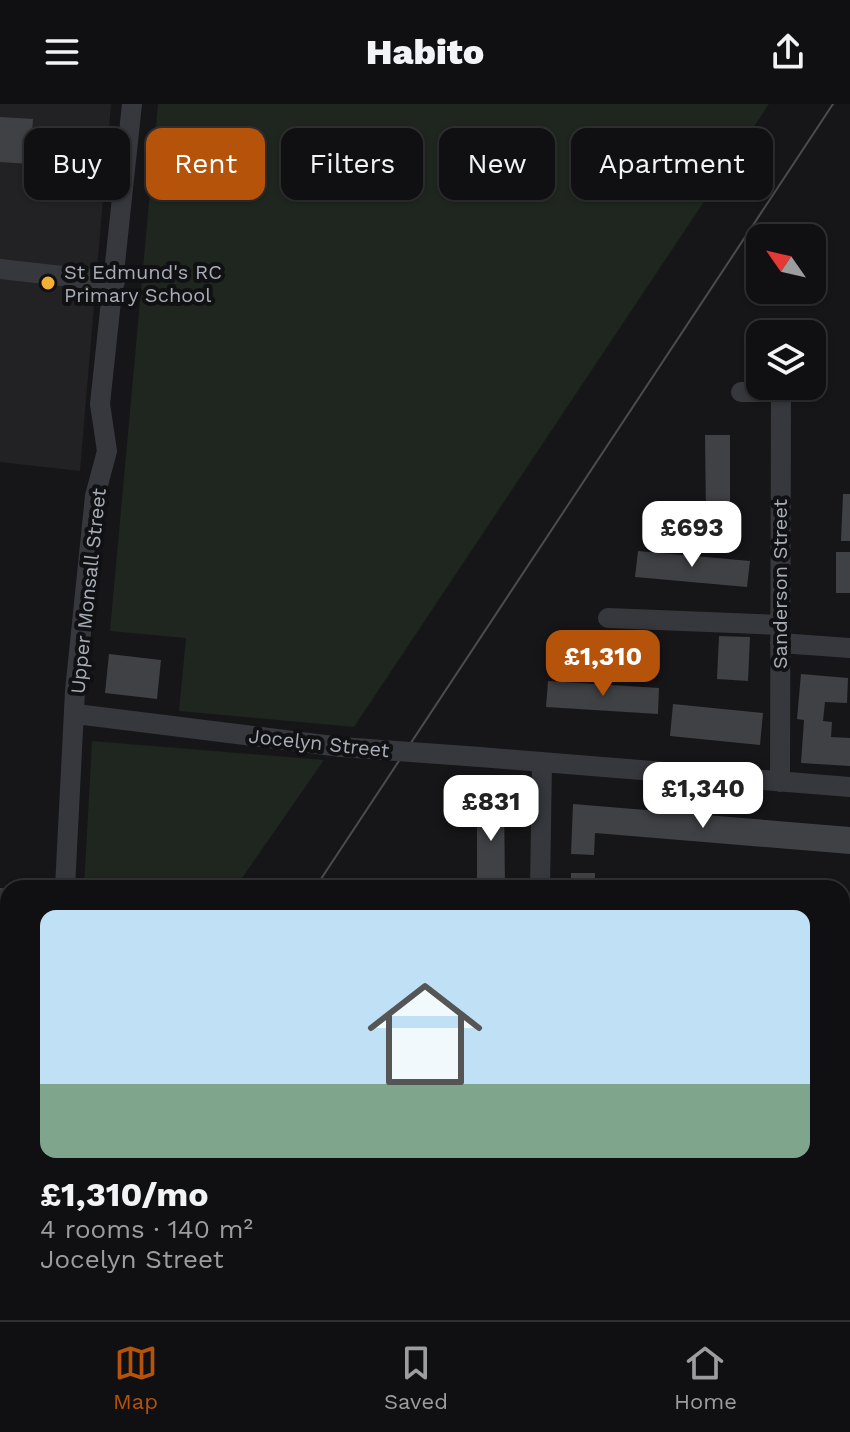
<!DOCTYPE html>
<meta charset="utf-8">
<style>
body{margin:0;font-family:"Work Sans",sans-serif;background:#1e1e20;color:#f1f3f6;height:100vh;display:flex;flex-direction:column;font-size:30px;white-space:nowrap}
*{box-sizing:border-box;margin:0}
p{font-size:26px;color:#9c9d9f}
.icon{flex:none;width:44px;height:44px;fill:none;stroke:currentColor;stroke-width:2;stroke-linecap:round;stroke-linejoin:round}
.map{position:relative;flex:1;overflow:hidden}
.drawer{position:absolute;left:0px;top:776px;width:850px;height:440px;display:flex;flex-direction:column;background:#101012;border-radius:24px 24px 0 0;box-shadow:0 2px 6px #0004,0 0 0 2px #303032}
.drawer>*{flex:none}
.guide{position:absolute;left:24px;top:24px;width:802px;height:72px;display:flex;gap:16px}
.needle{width:52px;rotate:304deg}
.tools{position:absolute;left:746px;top:120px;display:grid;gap:16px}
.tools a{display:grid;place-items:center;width:80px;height:80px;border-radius:16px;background:#101012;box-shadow:0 2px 6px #0004,0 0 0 2px #303032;font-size:40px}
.price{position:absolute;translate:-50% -68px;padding:0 18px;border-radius:16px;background:#fff;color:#222;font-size:26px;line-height:52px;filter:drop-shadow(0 2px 4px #0008)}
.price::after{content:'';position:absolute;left:50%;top:48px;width:24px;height:18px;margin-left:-12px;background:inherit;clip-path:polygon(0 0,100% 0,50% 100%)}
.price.current{background:#b45309;color:#fff}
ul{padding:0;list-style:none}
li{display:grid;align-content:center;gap:16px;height:424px;padding:0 40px}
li+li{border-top:2px solid #303032}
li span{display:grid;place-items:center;height:248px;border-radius:16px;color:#555}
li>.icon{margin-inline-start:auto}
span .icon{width:144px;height:144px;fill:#fffc;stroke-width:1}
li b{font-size:34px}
.pill{padding:0 28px;border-radius:16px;background:#101012;box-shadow:0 2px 6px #0004,0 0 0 2px #303032;font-size:28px;line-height:72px}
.pill.current{background:#b45309;color:#fff}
header{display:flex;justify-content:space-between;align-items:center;height:104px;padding:0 40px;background:#101012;font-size:36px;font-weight:800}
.dock{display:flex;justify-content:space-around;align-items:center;height:112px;border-top:2px solid #303032;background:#101012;font-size:22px;color:#9c9d9f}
.dock a{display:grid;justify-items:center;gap:4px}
.dock .current{color:#b45309}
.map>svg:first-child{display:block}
.built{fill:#222225}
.green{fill:#1e261f}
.building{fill:#404145}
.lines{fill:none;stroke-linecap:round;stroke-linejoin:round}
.minor{stroke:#37383d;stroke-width:20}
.tram{stroke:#4a4c52;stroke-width:2}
.minor-bridge{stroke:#37383d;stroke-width:20}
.poi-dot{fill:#f2b134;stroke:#111113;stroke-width:3}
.labels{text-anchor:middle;stroke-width:8;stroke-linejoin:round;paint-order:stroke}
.poi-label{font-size:20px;fill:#a8adb8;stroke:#111113;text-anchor:start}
.street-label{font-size:20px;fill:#a8adb8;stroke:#111113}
</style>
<header><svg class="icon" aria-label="menu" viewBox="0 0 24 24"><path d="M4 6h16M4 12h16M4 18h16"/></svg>Habito<svg class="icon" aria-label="share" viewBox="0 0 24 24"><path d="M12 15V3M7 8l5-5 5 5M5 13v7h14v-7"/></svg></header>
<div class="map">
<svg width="850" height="1216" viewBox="0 0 850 1216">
<rect width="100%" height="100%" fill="#161618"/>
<path class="built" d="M 0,0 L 111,0 L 80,367 L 0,358 Z
M 539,1208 L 795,1208 L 795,1216 L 539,1216 Z"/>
<path class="green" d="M 158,0 L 769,0 L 354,623 L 179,607 L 186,534 L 110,527 Z
M 92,637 L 324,656 L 235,784 L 84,784 Z"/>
<path class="building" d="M 0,13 L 33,15 L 30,60 L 0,58 Z
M 705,331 L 730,331 L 730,410 L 706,410 Z
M 843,390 L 850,390 L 850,437 L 841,437 Z
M 638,447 L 750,457 L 747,483 L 635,473 Z
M 836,448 L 850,448 L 850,489 L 836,489 Z
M 719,532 L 750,533 L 748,577 L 717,575 Z
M 109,550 L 161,556 L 157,595 L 105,589 Z
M 801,570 L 848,574 L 847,599 L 825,598 L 823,617 L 832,618 L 831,633 L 850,634 L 850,662 L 801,659 L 804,616 L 797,615 Z
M 548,577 L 659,584 L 658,610 L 546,603 Z
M 673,600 L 763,609 L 760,641 L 670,632 Z
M 477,693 L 504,693 L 505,784 L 477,784 Z
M 573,700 L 850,723 L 850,750 L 595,729 L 594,751 L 571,750 Z
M 571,769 L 595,769 L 595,784 L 571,784 Z
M 0,807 L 8,807 L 8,869 L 0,868 Z
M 842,887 L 850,887 L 850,911 L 842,911 Z
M 0,892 L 8,892 L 8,935 L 0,934 Z
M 850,968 L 850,996 L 842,996 L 842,969 Z
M 0,994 L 8,995 L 8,1039 L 0,1038 Z
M 842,1034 L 847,1034 L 846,1091 L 842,1091 Z
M 0,1050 L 8,1050 L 8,1088 L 0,1087 Z
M 0,1099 L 8,1100 L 8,1137 L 0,1136 Z
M 0,1146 L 8,1147 L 8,1184 L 0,1184 Z
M 842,1152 L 850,1152 L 850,1183 L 842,1183 Z
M 276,1208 L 305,1208 L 305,1216 L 276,1216 Z
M 354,1208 L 438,1208 L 438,1216 L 354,1213 Z
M 491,1208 L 519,1208 L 519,1216 L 491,1216 Z"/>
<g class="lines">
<path class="minor" d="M 0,165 L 115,178
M 741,288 L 781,288
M 608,514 L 780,521
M 780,539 L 850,544
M 76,610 L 341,643
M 480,653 L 850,683
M 780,678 L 781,282
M 65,784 L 75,587 L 95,392 L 107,347 L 100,300 L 132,0
M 540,784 L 542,658
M 0,794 L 8,794
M 842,946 L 850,946
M 0,968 L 8,969
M 842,1123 L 850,1122
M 38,1215 L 59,1216
M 242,1216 L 242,1208
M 471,1216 L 472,1208"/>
<path class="tram" d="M 315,784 L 833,0"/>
<path class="minor-bridge" d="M 341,643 L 480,653"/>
</g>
<circle class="poi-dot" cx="48" cy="179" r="8"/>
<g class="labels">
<g class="poi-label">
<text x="64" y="175">St Edmund's RC<tspan x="64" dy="23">Primary School</tspan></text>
</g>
<g class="street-label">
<text transform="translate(780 480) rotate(-90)" y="7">Sanderson Street</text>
<text transform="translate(88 487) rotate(-84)" y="7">Upper Monsall Street</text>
<text transform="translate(319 639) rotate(6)" y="7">Jocelyn Street</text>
</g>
</g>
</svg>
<div class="tools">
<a><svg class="needle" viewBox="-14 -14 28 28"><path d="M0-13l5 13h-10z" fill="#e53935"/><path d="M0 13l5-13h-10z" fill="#9c9d9f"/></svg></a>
<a><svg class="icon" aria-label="layers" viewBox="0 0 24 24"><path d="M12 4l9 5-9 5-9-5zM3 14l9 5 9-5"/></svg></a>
</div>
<b class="price" style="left:692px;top:465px">£693</b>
<b class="price current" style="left:603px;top:594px">£1,310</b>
<b class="price" style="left:703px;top:726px">£1,340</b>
<b class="price" style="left:491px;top:739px">£831</b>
<div class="guide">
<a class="pill">Buy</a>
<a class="pill current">Rent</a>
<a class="pill">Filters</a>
<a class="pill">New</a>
<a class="pill">Apartment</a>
</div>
<section class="drawer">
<ul>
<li><span style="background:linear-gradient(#bfe0f5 70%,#7fa58c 0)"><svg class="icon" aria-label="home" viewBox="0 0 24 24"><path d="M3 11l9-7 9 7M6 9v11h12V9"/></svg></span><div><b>£1,310/mo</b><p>4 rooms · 140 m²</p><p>Jocelyn Street</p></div></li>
</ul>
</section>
</div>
<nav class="dock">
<a class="current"><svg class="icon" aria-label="map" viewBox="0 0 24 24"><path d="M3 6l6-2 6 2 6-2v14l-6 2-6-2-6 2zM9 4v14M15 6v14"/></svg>Map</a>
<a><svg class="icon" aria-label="saved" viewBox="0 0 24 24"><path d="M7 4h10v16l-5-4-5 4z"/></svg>Saved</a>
<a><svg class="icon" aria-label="home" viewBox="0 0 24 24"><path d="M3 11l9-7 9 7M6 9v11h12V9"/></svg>Home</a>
</nav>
